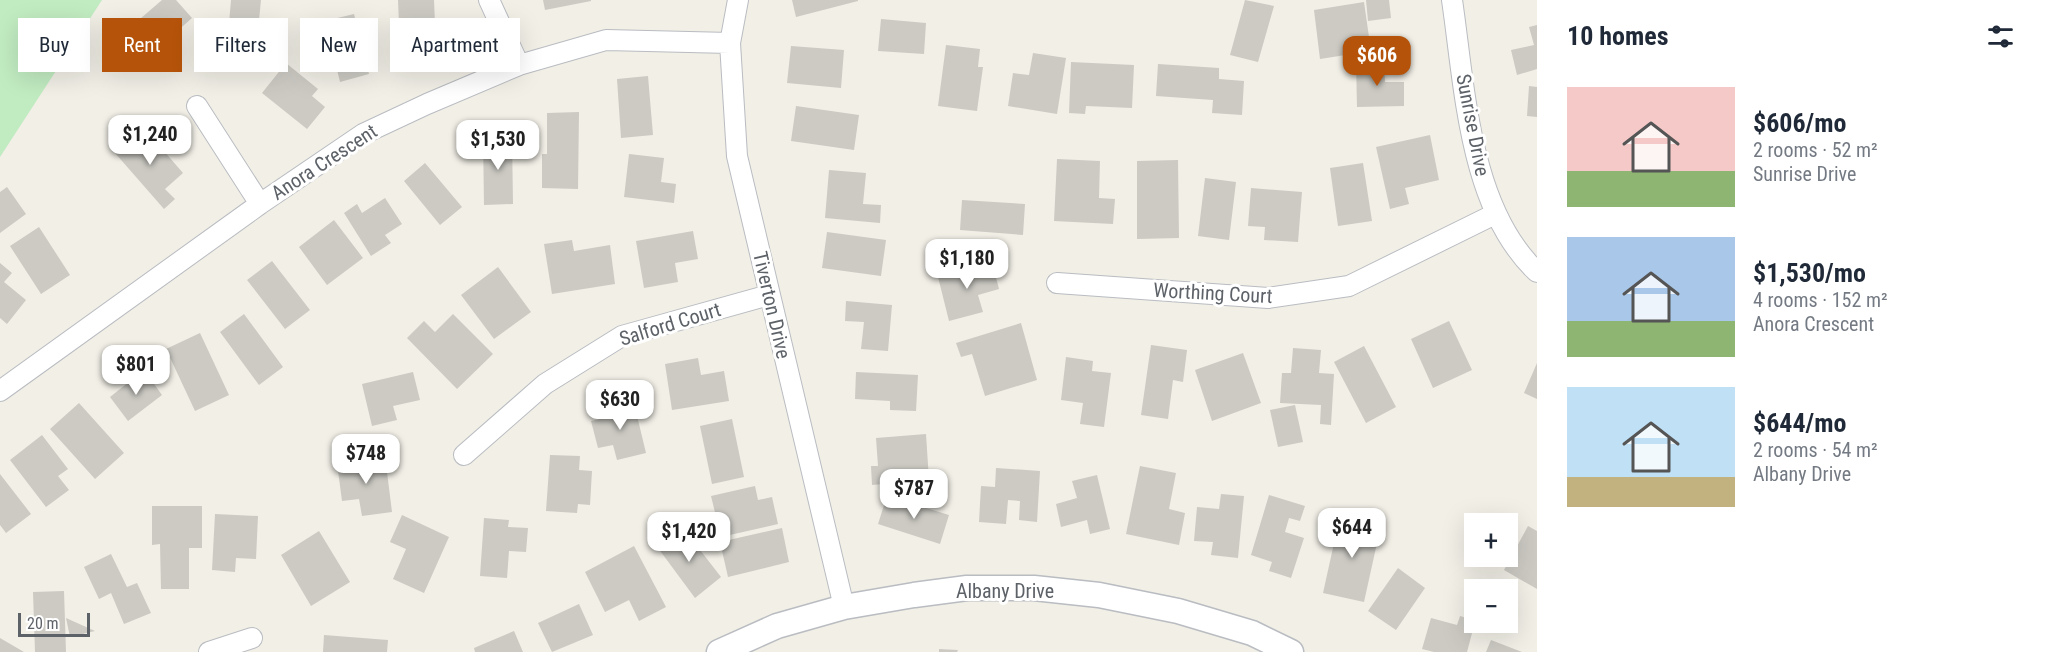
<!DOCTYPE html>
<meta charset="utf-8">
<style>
body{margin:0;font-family:"Roboto Condensed",sans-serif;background:#f2f2f3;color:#1f2937;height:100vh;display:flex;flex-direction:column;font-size:22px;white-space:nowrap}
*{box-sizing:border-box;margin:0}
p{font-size:20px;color:#747a83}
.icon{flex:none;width:33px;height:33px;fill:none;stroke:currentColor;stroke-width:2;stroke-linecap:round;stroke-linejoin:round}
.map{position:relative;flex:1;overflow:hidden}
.details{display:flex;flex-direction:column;background:#fff;width:510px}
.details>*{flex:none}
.banner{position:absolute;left:18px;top:18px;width:570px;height:54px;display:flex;gap:12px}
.buttons{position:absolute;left:1464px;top:513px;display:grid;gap:12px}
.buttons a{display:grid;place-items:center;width:54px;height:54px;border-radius:0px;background:#fff;box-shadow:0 6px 24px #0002;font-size:30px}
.scale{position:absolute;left:18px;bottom:15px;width:72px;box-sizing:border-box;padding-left:6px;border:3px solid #5d6268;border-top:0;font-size:16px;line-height:21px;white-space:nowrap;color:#5d6268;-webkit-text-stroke:4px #fff;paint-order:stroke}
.price{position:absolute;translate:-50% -51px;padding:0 14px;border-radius:12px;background:#fff;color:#222;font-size:20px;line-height:39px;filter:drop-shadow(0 2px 3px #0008)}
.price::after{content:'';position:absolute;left:50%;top:36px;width:18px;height:14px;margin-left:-9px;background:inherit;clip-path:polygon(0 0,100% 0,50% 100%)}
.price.current{background:#b45309;color:#fff}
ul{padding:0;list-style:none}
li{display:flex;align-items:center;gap:18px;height:150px;padding:0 30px}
li span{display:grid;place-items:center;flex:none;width:168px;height:120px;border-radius:0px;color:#555}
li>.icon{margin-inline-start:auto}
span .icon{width:72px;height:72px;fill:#fffc;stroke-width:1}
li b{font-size:26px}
h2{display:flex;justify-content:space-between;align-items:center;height:72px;padding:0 30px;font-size:26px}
.chip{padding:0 21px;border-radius:0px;background:#fff;box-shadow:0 6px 24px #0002;font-size:21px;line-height:54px}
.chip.current{background:#b45309;color:#fff}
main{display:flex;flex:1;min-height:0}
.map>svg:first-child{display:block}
.green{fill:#c1ebc1}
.building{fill:#cccac3}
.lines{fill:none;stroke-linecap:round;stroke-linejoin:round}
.minor-casing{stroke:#b9bcc1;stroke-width:22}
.tertiary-casing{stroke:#b9bcc1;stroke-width:27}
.minor{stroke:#fff;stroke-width:20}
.tertiary{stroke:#fff;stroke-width:24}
.labels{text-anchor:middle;stroke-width:6;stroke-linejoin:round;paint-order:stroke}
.street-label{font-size:20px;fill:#5d6268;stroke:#fff}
</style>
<main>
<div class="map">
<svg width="1537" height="652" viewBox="0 0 1537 652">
<rect width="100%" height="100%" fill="#f1efe6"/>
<path class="green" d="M 0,0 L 102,0 L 0,157 Z"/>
<path class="building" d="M 162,0 L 176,0 L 192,18 L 156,50 L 133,25 Z
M 231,0 L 261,0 L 259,20 L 273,21 L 269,59 L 243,57 L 244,36 L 228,35 Z
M 398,0 L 434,0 L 436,47 L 400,48 Z
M 543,0 L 591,0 L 591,1 L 545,10 Z
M 792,0 L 858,0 L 858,1 L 796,17 Z
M 1245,0 L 1274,6 L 1258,62 L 1230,55 Z
M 1366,0 L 1389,0 L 1391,18 L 1368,21 Z
M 1364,2 L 1371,51 L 1320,59 L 1314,10 Z
M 354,14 L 369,74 L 340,82 L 325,21 Z
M 881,19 L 926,23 L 924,54 L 878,51 Z
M 1537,25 L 1537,69 L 1517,75 L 1511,50 L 1534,45 L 1529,27 Z
M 946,45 L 980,49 L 978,67 L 983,67 L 977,111 L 938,106 Z
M 791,46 L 844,50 L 841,88 L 787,83 Z
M 1033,53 L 1066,58 L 1057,114 L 1008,106 L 1013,73 L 1029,75 Z
M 1071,62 L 1134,65 L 1132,108 L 1086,106 L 1085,114 L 1069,113 Z
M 1356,62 L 1384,62 L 1385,82 L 1404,82 L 1404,106 L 1357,107 Z
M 286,63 L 318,89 L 312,96 L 325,107 L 307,129 L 262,93 Z
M 1158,64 L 1219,68 L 1219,79 L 1244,81 L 1242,115 L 1212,113 L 1213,100 L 1156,96 Z
M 648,76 L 653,135 L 621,138 L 617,79 Z
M 1529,86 L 1537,87 L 1537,117 L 1527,116 Z
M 796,106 L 859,115 L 854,150 L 791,141 Z
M 579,112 L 578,189 L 542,188 L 542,154 L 547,154 L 547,113 Z
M 144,128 L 183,173 L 165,189 L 175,199 L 164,209 L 115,153 Z
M 1430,135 L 1439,180 L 1405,188 L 1409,204 L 1390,209 L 1376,147 Z
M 483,137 L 512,137 L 513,204 L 484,205 Z
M 629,154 L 664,158 L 661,182 L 676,184 L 674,203 L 624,197 Z
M 1057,159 L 1100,161 L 1099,198 L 1115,199 L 1113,224 L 1054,221 Z
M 1178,160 L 1179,238 L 1137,239 L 1137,161 Z
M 425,163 L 462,207 L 440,225 L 404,181 Z
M 1363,163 L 1372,221 L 1338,226 L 1330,168 Z
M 829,170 L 866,173 L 863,204 L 881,205 L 880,223 L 825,218 Z
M 1205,178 L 1236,182 L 1229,240 L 1198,236 Z
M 7,187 L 26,214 L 0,233 L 0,192 Z
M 1251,188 L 1302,192 L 1298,242 L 1264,240 L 1265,227 L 1248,226 Z
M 385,198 L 402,224 L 385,235 L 391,243 L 371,256 L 344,213 L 357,204 L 362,213 Z
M 962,200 L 1025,204 L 1023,235 L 960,230 Z
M 334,220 L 363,258 L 327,285 L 299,247 Z
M 39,227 L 70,275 L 41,294 L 10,246 Z
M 693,231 L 698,259 L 675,263 L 678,282 L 644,288 L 636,241 Z
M 827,232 L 886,240 L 881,276 L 822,268 Z
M 572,240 L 574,251 L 610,245 L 615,284 L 552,294 L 544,244 Z
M 272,261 L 310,310 L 285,329 L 247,280 Z
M 992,262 L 999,289 L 978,295 L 983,312 L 949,321 L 938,277 Z
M 0,263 L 12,273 L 4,282 L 26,300 L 7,324 L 0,318 Z
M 498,267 L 531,312 L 494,339 L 461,295 Z
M 846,301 L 892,305 L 888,351 L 861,349 L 864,322 L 845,321 Z
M 244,314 L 283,367 L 259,385 L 220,332 Z
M 453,314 L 493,354 L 457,389 L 407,338 L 424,321 L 435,332 Z
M 1449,321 L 1472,370 L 1433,388 L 1411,339 Z
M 1021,323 L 1037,380 L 985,396 L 972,354 L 961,357 L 956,343 Z
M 200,333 L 229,395 L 195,411 L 166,349 Z
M 1151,345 L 1187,350 L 1183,382 L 1173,380 L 1168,419 L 1141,415 Z
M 1364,346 L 1396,407 L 1366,423 L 1334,362 Z
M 1293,348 L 1321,350 L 1319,373 L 1334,374 L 1331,425 L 1320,424 L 1321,405 L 1280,403 L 1282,373 L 1291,373 Z
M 1243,353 L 1261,403 L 1212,421 L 1195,370 Z
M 1066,357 L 1093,361 L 1092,371 L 1111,373 L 1104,427 L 1080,424 L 1083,403 L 1061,400 Z
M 698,358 L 701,375 L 724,371 L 729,401 L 672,410 L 665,364 Z
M 1537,363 L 1537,399 L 1524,393 Z
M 144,370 L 162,395 L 128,421 L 110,397 Z
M 413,372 L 420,400 L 393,406 L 397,420 L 372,426 L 362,384 Z
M 856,372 L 918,375 L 916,411 L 890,410 L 890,401 L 855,399 Z
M 633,399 L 646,453 L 617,460 L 613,445 L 598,448 L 591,421 L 610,417 L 608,405 Z
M 79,403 L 124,453 L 95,479 L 50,429 Z
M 1295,405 L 1303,442 L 1278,447 L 1270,410 Z
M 732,419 L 744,477 L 712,484 L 700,426 Z
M 926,434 L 929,480 L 872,485 L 871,466 L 878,466 L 876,438 Z
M 42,435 L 68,469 L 58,476 L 69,490 L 46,507 L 10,460 Z
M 550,455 L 580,456 L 579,470 L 592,471 L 590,505 L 578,504 L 577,513 L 546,511 Z
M 385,456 L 392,512 L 362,516 L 359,499 L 342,501 L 337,463 Z
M 1140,466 L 1176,473 L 1169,509 L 1185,513 L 1179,545 L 1126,534 Z
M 996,468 L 1040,471 L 1037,522 L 1019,520 L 1020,501 L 1008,500 L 1006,524 L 979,522 L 981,486 L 995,487 Z
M 0,474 L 31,514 L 6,533 L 0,525 Z
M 1097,475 L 1110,529 L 1090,534 L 1087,520 L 1061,527 L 1056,504 L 1077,498 L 1072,481 Z
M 755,486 L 758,500 L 772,497 L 778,524 L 721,537 L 711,496 Z
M 1221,494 L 1244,496 L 1238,558 L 1211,555 L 1213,542 L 1194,541 L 1197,507 L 1219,509 Z
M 1269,495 L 1305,506 L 1300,521 L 1289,518 L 1285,532 L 1304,538 L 1291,578 L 1269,571 L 1272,562 L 1251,555 Z
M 887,496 L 949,515 L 940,544 L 878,524 Z
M 152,506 L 202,506 L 202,548 L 189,548 L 189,589 L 161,589 L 160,544 L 152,545 Z
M 215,514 L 258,516 L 256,559 L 236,558 L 235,572 L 212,570 Z
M 402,515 L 449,537 L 424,593 L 393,579 L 406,549 L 390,542 Z
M 1340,516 L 1381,525 L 1364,602 L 1323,593 Z
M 484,518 L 509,520 L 508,527 L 528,528 L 526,552 L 509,551 L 507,578 L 480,576 Z
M 1528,526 L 1537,531 L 1537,589 L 1504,570 Z
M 683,528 L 721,577 L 695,598 L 658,548 Z
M 782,528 L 789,562 L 728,577 L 720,542 Z
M 319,531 L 350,582 L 311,606 L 281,555 Z
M 634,546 L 666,607 L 639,621 L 629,600 L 605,612 L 585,572 Z
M 111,554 L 127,587 L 137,583 L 151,613 L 124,624 L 111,593 L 99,599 L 84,567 Z
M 1398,568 L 1425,588 L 1396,630 L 1368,611 Z
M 64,591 L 66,652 L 35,652 L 33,592 Z
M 579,604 L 593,635 L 552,652 L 538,623 Z
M 1460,616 L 1474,620 L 1475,622 L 1467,652 L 1434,652 L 1422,649 L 1431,618 L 1457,625 Z
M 66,618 L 95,631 L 70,637 Z
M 514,631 L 523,652 L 475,652 L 474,648 Z
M 324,635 L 388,640 L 387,652 L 323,652 Z
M 0,638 L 24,652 L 0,652 Z
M 1491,640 L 1522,652 L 1486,652 Z
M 939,649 L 958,650 L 957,652 L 939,652 Z"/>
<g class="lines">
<g class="minor-casing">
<path id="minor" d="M 489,0 L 519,65
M 738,0 L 730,43 L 737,156 L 844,607
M 1452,0 C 1465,88 1469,208 1537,272
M 197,106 L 260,204
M 1057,283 L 1268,298 L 1349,286 L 1495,214
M 0,391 L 260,204 L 363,134 L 427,104 L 519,65 L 606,40 L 730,43
M 464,455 L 545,384 L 622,336 L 769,295
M 209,652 L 252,638"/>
</g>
<g class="tertiary-casing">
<path id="tertiary" d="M 719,652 L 777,626 L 844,607 L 914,595 L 967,588 L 1034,588 L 1099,595 L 1178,611 L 1252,633 L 1291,652"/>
</g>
<use href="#minor" class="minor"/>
<use href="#tertiary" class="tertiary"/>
</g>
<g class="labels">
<g class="street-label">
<text transform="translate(1473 125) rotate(79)" y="7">Sunrise Drive</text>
<text transform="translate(324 162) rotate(-33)" y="7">Anora Crescent</text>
<text transform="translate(1213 293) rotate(3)" y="7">Worthing Court</text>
<text transform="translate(772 305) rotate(77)" y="7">Tiverton Drive</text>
<text transform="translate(670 324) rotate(-17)" y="7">Salford Court</text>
<text x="1005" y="598">Albany Drive</text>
</g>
</g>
</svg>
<div class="buttons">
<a>+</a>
<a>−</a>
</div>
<div class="scale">20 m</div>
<b class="price current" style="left:1377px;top:87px">$606</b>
<b class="price" style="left:150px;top:166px">$1,240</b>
<b class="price" style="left:498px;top:171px">$1,530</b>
<b class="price" style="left:967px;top:290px">$1,180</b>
<b class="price" style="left:136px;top:396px">$801</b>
<b class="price" style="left:620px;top:431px">$630</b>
<b class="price" style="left:366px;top:485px">$748</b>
<b class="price" style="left:914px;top:520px">$787</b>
<b class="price" style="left:1352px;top:559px">$644</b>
<b class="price" style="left:689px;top:563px">$1,420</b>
<div class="banner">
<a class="chip">Buy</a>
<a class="chip current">Rent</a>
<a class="chip">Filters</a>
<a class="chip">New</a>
<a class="chip">Apartment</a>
</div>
</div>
<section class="details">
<h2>10 homes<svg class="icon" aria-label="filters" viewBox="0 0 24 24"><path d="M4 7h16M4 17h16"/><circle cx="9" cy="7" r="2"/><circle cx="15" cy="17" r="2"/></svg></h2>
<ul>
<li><span style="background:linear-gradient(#f6c9c9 70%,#8fb573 0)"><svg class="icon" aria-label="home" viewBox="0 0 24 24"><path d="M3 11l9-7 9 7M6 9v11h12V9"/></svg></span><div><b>$606/mo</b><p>2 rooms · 52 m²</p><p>Sunrise Drive</p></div></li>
<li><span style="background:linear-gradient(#a9c7e8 70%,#8fb573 0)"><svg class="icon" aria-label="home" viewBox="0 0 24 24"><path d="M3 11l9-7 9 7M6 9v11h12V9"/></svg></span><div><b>$1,530/mo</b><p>4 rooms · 152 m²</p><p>Anora Crescent</p></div></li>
<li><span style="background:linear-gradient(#bfe0f5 75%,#c2b280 0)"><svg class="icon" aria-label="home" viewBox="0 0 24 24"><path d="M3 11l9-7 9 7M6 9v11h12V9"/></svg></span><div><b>$644/mo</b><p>2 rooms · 54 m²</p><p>Albany Drive</p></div></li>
</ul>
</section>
</main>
